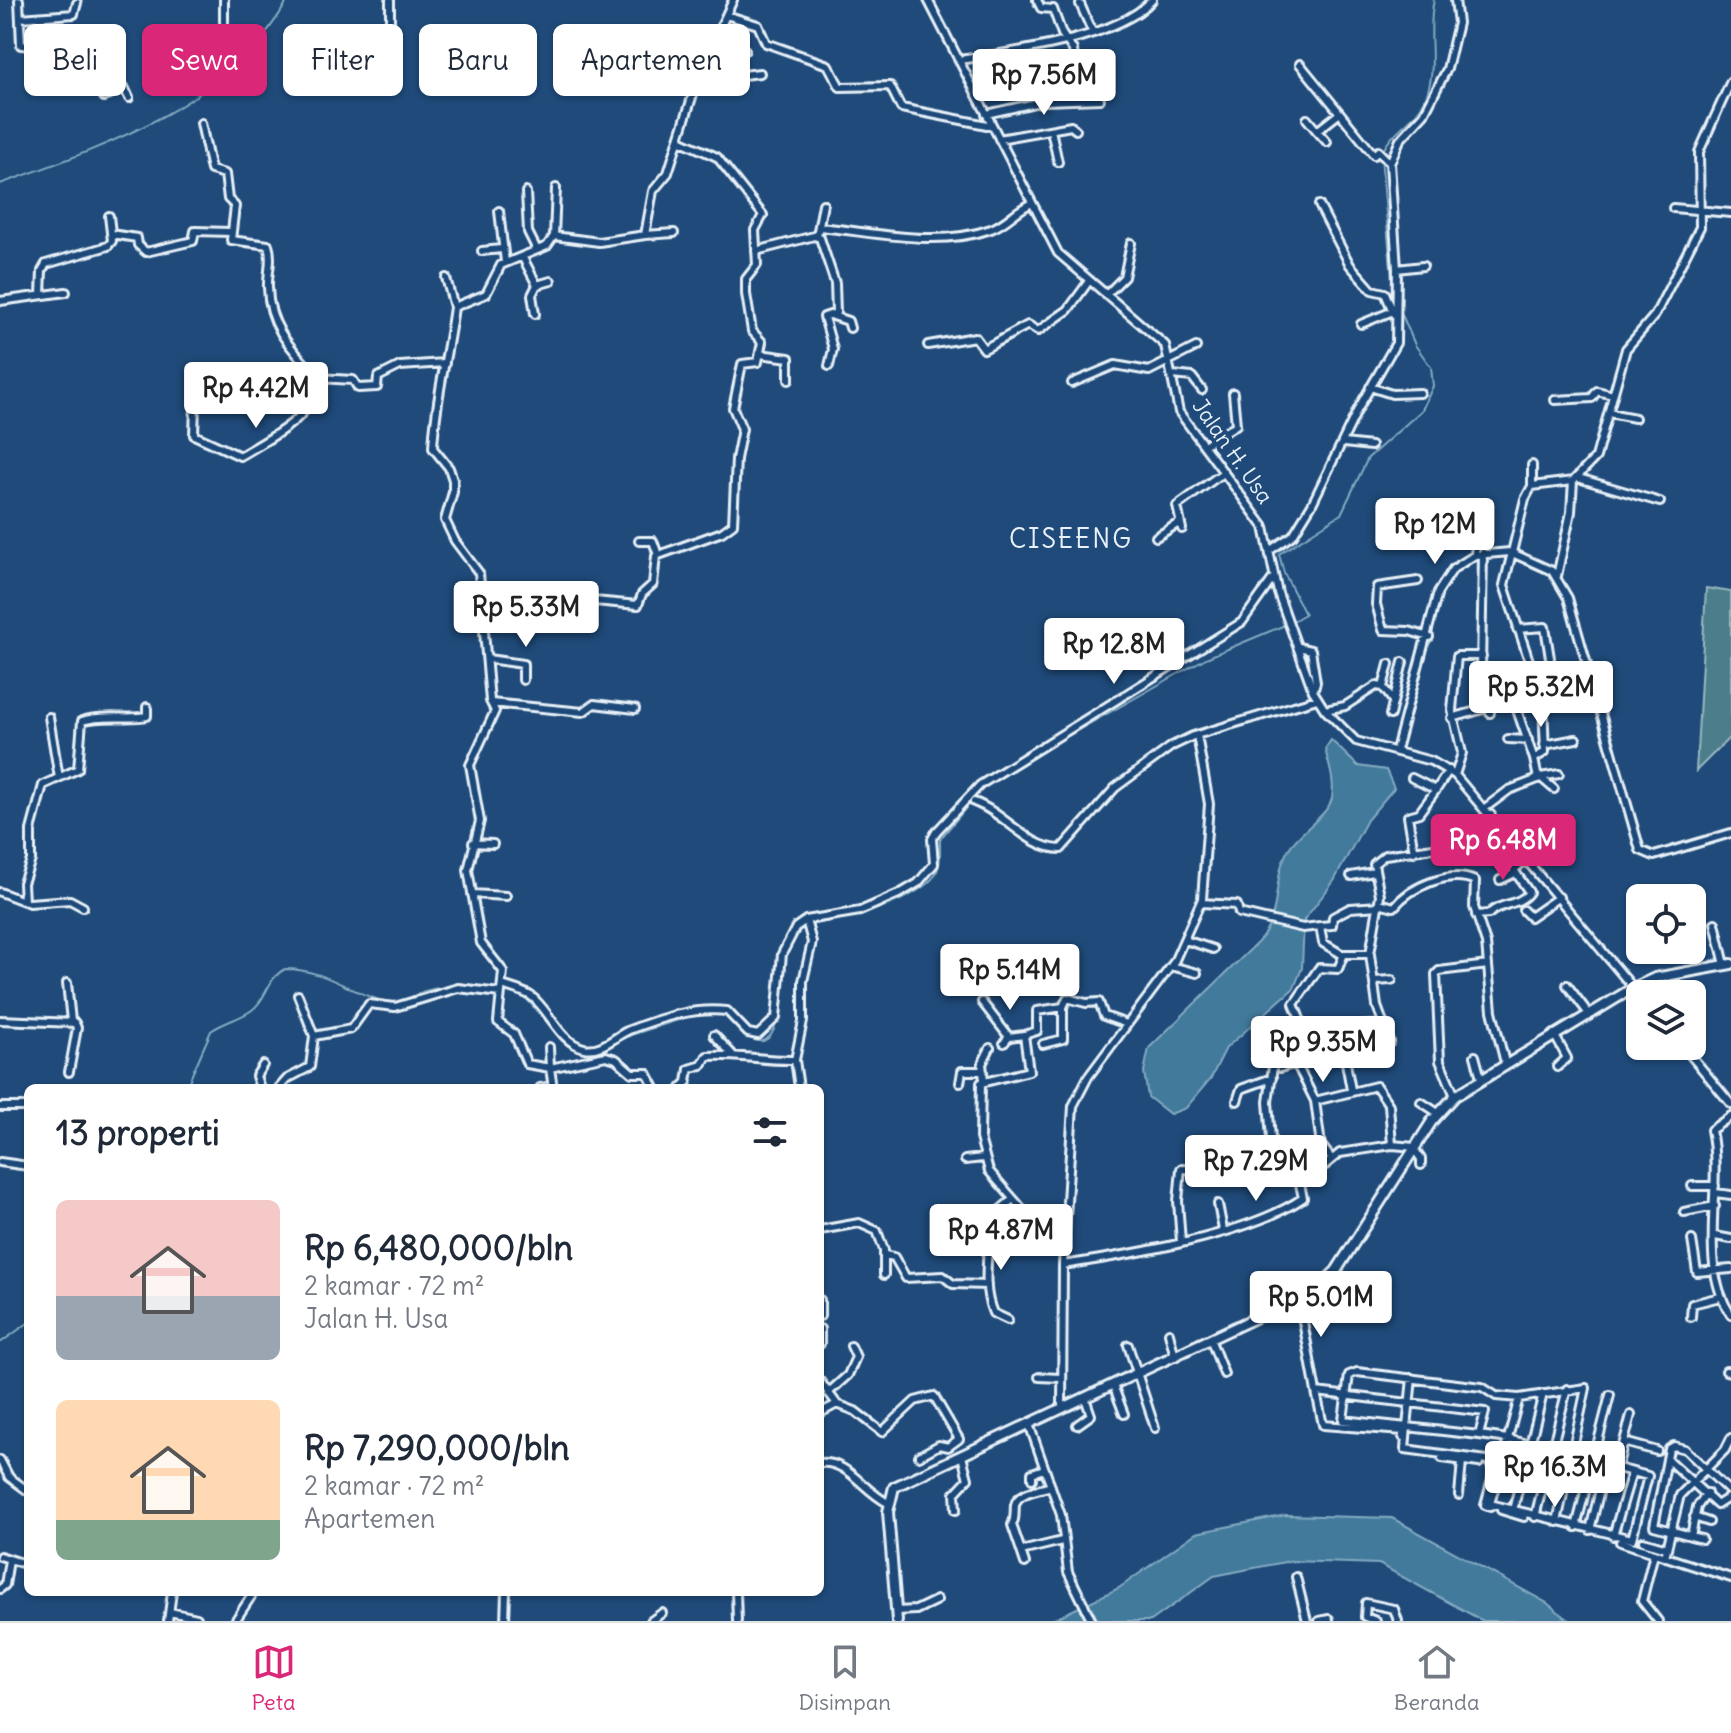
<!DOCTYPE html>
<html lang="id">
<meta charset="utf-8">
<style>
body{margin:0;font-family:Delius,sans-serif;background:#f6f6f7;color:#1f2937;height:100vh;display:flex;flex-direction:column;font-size:30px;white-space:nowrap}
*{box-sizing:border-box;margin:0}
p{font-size:26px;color:#747a83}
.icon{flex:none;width:44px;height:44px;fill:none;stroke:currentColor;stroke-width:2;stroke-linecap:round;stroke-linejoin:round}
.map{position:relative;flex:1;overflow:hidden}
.details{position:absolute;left:24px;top:1084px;width:800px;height:512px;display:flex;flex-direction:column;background:#fff;border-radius:12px;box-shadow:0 2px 6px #0004}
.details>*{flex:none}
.hud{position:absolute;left:24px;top:24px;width:800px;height:72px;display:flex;gap:16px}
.tools{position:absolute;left:1626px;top:884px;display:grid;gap:16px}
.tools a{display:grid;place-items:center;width:80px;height:80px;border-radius:12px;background:#fff;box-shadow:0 2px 6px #0004;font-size:40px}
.price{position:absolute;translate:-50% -68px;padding:0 18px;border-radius:8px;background:#fff;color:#222;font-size:26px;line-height:52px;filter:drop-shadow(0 2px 4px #0008)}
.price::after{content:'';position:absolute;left:50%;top:48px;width:24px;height:18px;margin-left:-12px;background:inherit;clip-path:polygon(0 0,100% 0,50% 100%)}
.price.on{background:#db2777;color:#fff}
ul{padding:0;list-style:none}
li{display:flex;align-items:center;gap:24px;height:200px;padding:0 32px}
li span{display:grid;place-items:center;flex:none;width:224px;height:160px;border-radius:12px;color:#555}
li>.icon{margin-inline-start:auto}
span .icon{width:96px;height:96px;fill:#fffc;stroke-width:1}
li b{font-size:34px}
h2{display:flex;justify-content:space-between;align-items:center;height:96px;padding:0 32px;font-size:34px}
.pill{padding:0 28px;border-radius:12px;background:#fff;box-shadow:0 2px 6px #0004;font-size:28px;line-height:72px}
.pill.on{background:#db2777;color:#fff}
.dock{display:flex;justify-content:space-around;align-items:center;height:112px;border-top:2px solid #e0e1e3;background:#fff;font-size:22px;color:#747a83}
.dock a{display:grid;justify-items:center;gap:4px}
.dock .on{color:#db2777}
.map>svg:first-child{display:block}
.green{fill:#4b7e8a;stroke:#9ab8c1;stroke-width:2}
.water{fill:#427a9c;stroke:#84aac1;stroke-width:2}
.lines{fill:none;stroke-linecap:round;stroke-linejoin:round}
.stream{stroke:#84aac1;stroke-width:2}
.minor-casing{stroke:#e8f1f8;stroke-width:12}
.major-casing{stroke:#e8f1f8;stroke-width:14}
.minor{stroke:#1f4a7a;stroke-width:6}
.major{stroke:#1f4a7a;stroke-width:8}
.labels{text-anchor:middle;stroke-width:8;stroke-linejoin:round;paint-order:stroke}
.street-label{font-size:22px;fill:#e8f1f8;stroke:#1f4a7a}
.quarter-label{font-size:26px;letter-spacing:2px;fill:#e8f1f8;stroke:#1f4a7a}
</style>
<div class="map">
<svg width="1731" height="1621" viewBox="0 0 1731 1621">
<rect width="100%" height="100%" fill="#1f4a7a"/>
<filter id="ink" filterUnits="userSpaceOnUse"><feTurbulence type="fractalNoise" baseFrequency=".0125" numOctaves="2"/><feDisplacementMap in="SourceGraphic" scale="16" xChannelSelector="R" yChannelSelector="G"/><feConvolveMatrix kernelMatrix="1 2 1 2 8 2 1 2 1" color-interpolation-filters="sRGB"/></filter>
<g filter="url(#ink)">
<path class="green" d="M 1706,588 L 1731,592 L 1731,736 L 1696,771 Z"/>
<path class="water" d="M 1331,740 L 1358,766 L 1386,770 L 1394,788 L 1367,820 L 1334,881 L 1304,920 L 1302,968 L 1294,988 L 1226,1048 L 1211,1078 L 1186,1108 L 1170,1114 L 1148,1097 L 1144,1072 L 1149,1048 L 1258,942 C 1283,916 1271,880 1288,850 C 1299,831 1328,816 1332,798 C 1335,781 1329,766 1325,749 Z
M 1286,1515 L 1392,1518 L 1547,1603 L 1570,1621 L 1483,1621 L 1379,1564 L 1290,1561 L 1214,1576 L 1151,1621 L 1050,1621 L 1119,1588 L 1196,1533 Z"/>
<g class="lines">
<path class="stream" d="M 1383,151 C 1392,130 1416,121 1425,99 C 1439,68 1426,32 1434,0
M 1381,157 L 1394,302
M 0,184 C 106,146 230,104 288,0
M 1291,622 L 1305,614 L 1284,573 L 1279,554 L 1341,514 L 1368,458 L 1422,410 L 1433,386 L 1431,367 L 1415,345 L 1400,310
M 1029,758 L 1206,658 L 1285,625
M 810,925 C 845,918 904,907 931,880 C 942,869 940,853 940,839 L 986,784
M 784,970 L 786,952
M 505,991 L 525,997 L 565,1043 L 582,1052 L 601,1051 L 631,1035 L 694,1015
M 736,1024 C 776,1073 782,1005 783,976
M 186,1088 L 211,1031 C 223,1022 240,1019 252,1010 C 268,998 266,979 285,969 C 328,969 355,997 390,1002 C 403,1004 413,995 425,991 C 451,984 472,985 498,990
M 0,1343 L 28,1323"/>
<g class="minor-casing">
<path id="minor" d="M 19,0 L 21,45 L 31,46 L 32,62 L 74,59 L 86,62 L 104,97 L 124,87 L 129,98
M 224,0 L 224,22
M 390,0 L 390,37
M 928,0 L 1058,253 L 1165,345 L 1179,412 L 1264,527 L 1278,593 L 1313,691 L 1325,710 L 1356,741 L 1431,761 L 1455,775 L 1640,996
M 1037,0 L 1041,8 L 1053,9 L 1062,34 L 1073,50 L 1079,98
M 1080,4 L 1092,31
M 726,15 L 758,25 L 766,43 L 828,65 L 840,87 L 890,86 L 901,108 L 992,126
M 20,18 L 74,14 L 77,3
M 712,41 L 745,50
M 959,60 C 1010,53 1118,39 1152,0
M 1300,64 L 1374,155 L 1378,151 L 1390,163
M 701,69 L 734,76 L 760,73
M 986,114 L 1044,101 L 1100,99
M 1307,119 L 1317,131 L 1340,113
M 201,123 L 211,170 L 225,174 L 228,199 L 235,206 L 231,240 L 268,245 C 273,260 267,273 268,288 C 269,328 292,349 318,378 L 353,380 L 358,388 L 377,387 L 378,377 L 400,366 L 445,363
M 1051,130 L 1058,162
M 1317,131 L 1327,142
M 999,139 L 1071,126 L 1076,130
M 526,192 L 528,232 L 536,248
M 1319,205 L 1350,265 L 1372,290 L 1385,293 L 1394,314
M 1673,208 L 1731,213
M 499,211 L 505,262
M 819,227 C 875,232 937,248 991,229 C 1007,223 1016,210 1032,203
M 111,234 L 137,238 L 138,245 L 146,252 L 193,241 L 195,231 L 230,232
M 645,235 L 674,233
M 554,236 L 556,188
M 817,236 L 823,204
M 482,251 L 501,249
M 756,251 L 814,236 L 820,238 L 835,283 L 836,313 L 824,317 L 833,349 L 829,366
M 523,258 L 537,285
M 1397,269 L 1423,266
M 446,278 L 454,307
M 41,295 L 42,271 L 46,264 L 108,246 L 112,241 L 109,216
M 1106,295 L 1124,277 L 1131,243
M 0,301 L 66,292
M 535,314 L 532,295 L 537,285 L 551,281
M 833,316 L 848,321 L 850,328
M 1361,324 L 1393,311
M 928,345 L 975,337 L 984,349 L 1028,325 L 1038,331 L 1068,310 L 1089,281
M 760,354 L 789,358 L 789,380
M 1173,375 L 1192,377 L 1202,390
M 1072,383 L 1115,365 L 1149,371 L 1196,347
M 1370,387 L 1392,394 L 1420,393
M 1555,400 L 1592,398 L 1597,391 L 1613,395
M 195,405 L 194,435 L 240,456 C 268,439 318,416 318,378
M 1609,413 L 1635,418
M 1344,443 L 1371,446
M 1204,445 L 1236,425 L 1233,393
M 1532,465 L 1532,486
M 1578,478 L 1660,502
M 1182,529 L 1177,506 L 1224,472
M 1156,537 L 1179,523
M 639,541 L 653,541 L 658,555
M 1269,551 L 1293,535 L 1312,504 L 1358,409 L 1396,343 L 1397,269 L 1390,163 L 1400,140 L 1424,114 L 1447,69 L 1458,23 L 1455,0
M 1483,553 L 1481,669 L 1483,681 L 1489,685 L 1490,713
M 1475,555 L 1478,522
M 1557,576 L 1571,512 L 1573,481
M 1418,581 L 1377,587 L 1376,604 L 1383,630 L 1409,631 L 1429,637
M 482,599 L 561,598 L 638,605 L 642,594 L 653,584 L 656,556 L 722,532 L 733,524 L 736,459 L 742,429 L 733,408 L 742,364 L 758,362 L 762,342 L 752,331 L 746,294 L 746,279 L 757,265 L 755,230 L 763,215 L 717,157 L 679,140
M 1517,629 L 1545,627 L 1550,658
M 1299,647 L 1311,650 L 1316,682 L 1313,691
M 488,659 L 523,664 L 523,680
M 1489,685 L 1534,681
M 1383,687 L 1389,664
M 1541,697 L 1572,699
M 491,703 L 583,712 L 594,704 L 635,709
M 1325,710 L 1345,706 L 1376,686 L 1383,687 L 1393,701
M 1518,713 L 1534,759
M 1390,715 L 1403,662
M 49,717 L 59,778
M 1452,718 L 1490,707
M 1508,739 L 1528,740
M 1544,745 L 1576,739
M 1396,750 L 1438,592 L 1453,569 L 1475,555 L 1510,552 L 1552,571 L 1568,598 L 1640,850 L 1654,856 L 1731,833
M 1455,775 L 1462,753 L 1452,710 L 1457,656 L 1482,656
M 1540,777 L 1559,774
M 1540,777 L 1554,789
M 1412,778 L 1436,790 L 1449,770
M 974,802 C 1005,813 1027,848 1061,849 L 1115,788 L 1172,746 L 1193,736 L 1317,699
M 1485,808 L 1509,790 L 1538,779 L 1534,759 L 1545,752 L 1543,703 L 1504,585 L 1525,499 L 1532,486 L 1573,481 L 1596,457 L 1626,349 L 1655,315 L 1700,227 L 1699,152 L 1731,81
M 1509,836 L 1527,822
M 473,843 L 493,844
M 1414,852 L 1408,816 L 1419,813 L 1436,790
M 1351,876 L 1374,872
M 1500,880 L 1515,873
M 0,892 L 29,903 L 70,900 L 83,907
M 472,894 L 506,896
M 24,901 L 23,883 L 31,860 L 31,830 L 43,785 L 78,769 L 82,721 C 102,714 130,720 147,716 L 147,707
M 1201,903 L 1237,905 L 1239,913 L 1303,928 L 1320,926 L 1323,943 L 1343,955
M 1379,903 L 1394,907 C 1410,887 1450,869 1475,881 L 1474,907 L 1486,943 L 1492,1011 L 1505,1063
M 1523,910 L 1530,917 L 1559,897
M 1476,915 L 1489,914 C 1500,902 1520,906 1529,892 L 1514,870 L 1527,858
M 1715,923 L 1725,965
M 1320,926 L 1332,925 L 1333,917 L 1350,908 L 1379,906
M 1185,940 L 1213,949
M 1171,966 L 1197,973
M 1374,981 L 1392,980
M 67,983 L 71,1021
M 502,985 C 511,988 523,991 531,996 C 550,1010 559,1042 584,1048 C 601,1052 615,1036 629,1030 C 660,1018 694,1007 727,1011 L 748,1033 L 758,1035 L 776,1018 L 782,954 L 796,927 L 806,920 L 860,911 L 901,893 L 918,883 L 934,864 L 932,839 L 936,832 L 980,785 L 1242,622 L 1274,577
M 1567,985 L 1589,1014
M 298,995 L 314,1036
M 982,1002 L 1009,1037
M 0,1020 L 75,1023 L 77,1028 L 69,1072
M 1554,1034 L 1567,1058 L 1557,1067
M 714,1035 L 732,1054
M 1024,1035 L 1037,1031 L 1037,1011 L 1063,1007
M 1390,1042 L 1377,1006 L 1370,954 L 1380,895 L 1374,864 L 1385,855 L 1433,848 L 1491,815
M 1004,1043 L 1009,1037 L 1024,1035 L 1029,1071 L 981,1083 L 980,1138 L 989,1171 L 1030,1218 L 1042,1222 L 1065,1220
M 1043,1044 L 1063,1039 L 1063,1007 L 1067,998 L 1086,1003 L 1099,1002 L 1104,1016 L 1127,1024
M 1683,1046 L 1731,1104
M 549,1047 L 550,1068 L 606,1056 L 616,1059 L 632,1073 L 647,1073 L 655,1088
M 1475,1056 L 1481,1078
M 1280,1068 L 1296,1063 L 1315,1101 L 1321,1145 L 1331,1158
M 984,1080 L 982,1064 L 990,1048
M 960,1083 L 962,1071 L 982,1071
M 260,1088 L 256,1076 L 263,1065
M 279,1088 L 287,1079 L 310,1067 L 314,1036 L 351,1029 L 369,1004 L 395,1007 L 458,988 L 500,993
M 540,1088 L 547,1087
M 553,1088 L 550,1068 L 527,1064 L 514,1034 L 498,1022 L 503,971 L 481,943 L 468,870 L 480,821 L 470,765 L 495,711 L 490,701 L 479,573 L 455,541 L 445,520 L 453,492 L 453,480 L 449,468 L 433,448 C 435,401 448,354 454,307 L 486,294 L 501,265 L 547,246 L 554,236 L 599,242 L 645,235 L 653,191 L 668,173 L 701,69 L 733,0
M 681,1088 L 687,1082 L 689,1069 L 702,1065 L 707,1056 C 737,1054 764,1061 795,1060
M 799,1088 L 795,1060 L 803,1021 L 803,981 L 812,942 L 806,920
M 1351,1090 L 1342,1041 L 1351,1040 L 1348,1027 L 1383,1024
M 1455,1096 L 1440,1061 L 1436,974 L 1439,971 L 1488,965
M 1237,1101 L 1241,1089 L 1272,1078
M 1315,1101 L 1376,1086 L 1389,1105 L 1392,1145
M 1421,1102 L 1438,1113
M 0,1107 L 28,1107
M 1731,1116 L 1711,1130 C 1724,1190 1696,1262 1731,1315
M 1414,1149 L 1421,1159 L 1421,1165
M 965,1160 L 983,1158
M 0,1162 L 28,1166
M 1297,1171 L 1278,1177 L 1274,1175 L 1268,1102 L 1274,1059 L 1277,1047 L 1302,1024 L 1294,1004 L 1319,968 L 1338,969 L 1344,954 L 1370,954
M 1692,1186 L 1715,1186
M 1715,1193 L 1731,1195
M 1218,1204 L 1223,1230
M 1684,1212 L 1715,1206
M 820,1230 L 859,1223 L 877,1231 L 884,1250 L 884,1275
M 1715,1236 L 1731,1239
M 1692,1240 L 1697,1272 L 1731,1269
M 1181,1242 L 1178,1201 L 1181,1169 L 1245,1171
M 1027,1243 L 1030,1218
M 885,1255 L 894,1257 L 906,1278 L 943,1276 L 953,1284 L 987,1285
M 1063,1265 C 1129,1255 1249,1235 1303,1198 L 1297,1171 L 1324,1166 L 1340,1153 L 1392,1145 L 1415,1147
M 820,1300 L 820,1316
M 1299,1300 L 1316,1392 L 1485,1412 L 1479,1435 L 1508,1439 L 1648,1476 L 1632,1539 L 1490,1504 L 1519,1398
M 1691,1317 L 1692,1304 L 1720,1297
M 1008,1320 L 993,1313 C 980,1283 991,1251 988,1220 L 1013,1199
M 820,1329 L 820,1344
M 1169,1333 L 1175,1357
M 1211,1341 L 1224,1374
M 1128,1345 L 1155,1428
M 1726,1371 L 1731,1372
M 1039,1377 L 1061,1378
M 1412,1378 L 1407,1427 L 1479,1435
M 820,1381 L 837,1404 L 820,1413
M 1113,1385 L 1124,1414
M 1316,1392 L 1323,1425 L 1403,1431 L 1403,1437
M 828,1393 L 848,1375 L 856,1357 L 851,1346
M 837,1404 L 855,1411 L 882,1432 L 915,1401 L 934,1396 L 959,1439 L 948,1447 L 939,1445 L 919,1456
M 1062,1408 L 1063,1265 L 1073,1106 L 1088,1077 L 1174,962 L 1202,899 L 1209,804 L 1197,735
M 1029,1424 L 1061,1515 L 1068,1572 L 1092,1621
M 1077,1425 L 1091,1415 L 1085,1398
M 1624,1442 L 1657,1451
M 1442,1458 L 1479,1463
M 1667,1459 L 1717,1505 L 1731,1496
M 0,1460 L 9,1477 L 28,1491
M 1502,1462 L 1405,1449 L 1407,1427 L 1343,1420 L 1349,1375 L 1357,1372 L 1482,1387 L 1496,1396 L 1519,1398 L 1586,1388 L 1557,1522
M 820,1463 C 848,1460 863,1491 888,1503
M 1490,1464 L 1496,1465 L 1485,1505 L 1490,1507
M 1617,1468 L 1631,1415
M 1032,1479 L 1032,1473 L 1044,1469
M 1459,1495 L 1462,1461
M 956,1510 L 955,1493 L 968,1479 L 962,1456
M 1501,1510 L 1524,1517
M 1513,1510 L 1543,1394
M 1535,1517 L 1567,1389
M 1694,1517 L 1709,1522
M 1576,1527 L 1610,1395
M 1590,1530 L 1606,1465
M 1613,1536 L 1632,1472
M 1691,1536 L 1697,1507 L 1707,1493
M 1702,1539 L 1654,1526 L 1669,1449 L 1674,1446 L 1685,1449 L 1731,1493
M 1643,1541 L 1667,1548
M 1620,1542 L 1731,1578
M 1021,1551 L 1012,1525 C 1016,1517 1014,1514 1015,1505 C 1017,1492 1040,1490 1051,1486
M 1654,1553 L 1642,1601 L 1658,1621
M 0,1556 L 28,1565
M 1665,1557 L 1680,1495 L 1725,1450 L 1731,1438
M 1025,1563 L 1021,1551 L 1062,1541
M 1296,1577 L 1307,1621
M 0,1589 L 5,1585 L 9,1560
M 736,1592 L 737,1621
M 896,1611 L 916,1610 L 937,1600
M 170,1612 L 197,1618
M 168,1621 L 172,1592
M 235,1621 L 254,1592
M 505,1621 L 506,1592
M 651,1621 L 662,1613
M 1319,1621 L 1329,1619
M 1376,1621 L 1365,1617 L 1366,1603 L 1394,1609 L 1398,1621"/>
</g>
<g class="major-casing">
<path id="major" d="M 897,1621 L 888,1512 L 894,1487 L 1317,1289 L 1336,1271 L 1432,1121 L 1455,1096 L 1633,988 L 1655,978 L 1731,964"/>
</g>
<use href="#minor" class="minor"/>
<use href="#major" class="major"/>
</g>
</g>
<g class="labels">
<g class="street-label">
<text transform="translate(1233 451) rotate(55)" y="8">Jalan H. Usa</text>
</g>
<g class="quarter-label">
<text x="1071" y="548">CISEENG</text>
</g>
</g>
</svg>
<div class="tools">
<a><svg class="icon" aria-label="locate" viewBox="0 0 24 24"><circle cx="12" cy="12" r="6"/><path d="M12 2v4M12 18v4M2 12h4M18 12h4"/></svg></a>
<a><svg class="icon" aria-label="layers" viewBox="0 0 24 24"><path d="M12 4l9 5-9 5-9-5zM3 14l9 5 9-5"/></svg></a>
</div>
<b class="price" style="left:1044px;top:117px">Rp 7.56M</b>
<b class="price" style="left:256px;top:430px">Rp 4.42M</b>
<b class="price" style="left:1435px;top:566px">Rp 12M</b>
<b class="price" style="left:526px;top:649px">Rp 5.33M</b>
<b class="price" style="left:1114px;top:686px">Rp 12.8M</b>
<b class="price" style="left:1541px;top:729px">Rp 5.32M</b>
<b class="price on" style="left:1503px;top:882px">Rp 6.48M</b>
<b class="price" style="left:1010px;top:1012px">Rp 5.14M</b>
<b class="price" style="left:1323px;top:1084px">Rp 9.35M</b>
<b class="price" style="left:1256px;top:1203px">Rp 7.29M</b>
<b class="price" style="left:1001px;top:1272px">Rp 4.87M</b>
<b class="price" style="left:1321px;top:1339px">Rp 5.01M</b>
<b class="price" style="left:1555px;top:1509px">Rp 16.3M</b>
<div class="hud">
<a class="pill">Beli</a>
<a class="pill on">Sewa</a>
<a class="pill">Filter</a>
<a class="pill">Baru</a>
<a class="pill">Apartemen</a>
</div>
<section class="details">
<h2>13 properti<svg class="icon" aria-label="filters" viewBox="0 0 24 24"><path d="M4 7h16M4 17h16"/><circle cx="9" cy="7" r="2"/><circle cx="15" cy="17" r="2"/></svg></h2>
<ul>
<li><span style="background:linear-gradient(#f6c9c9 60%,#9aa5b1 0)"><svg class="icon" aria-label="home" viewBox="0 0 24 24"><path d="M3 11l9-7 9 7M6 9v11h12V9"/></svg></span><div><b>Rp 6,480,000/bln</b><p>2 kamar · 72 m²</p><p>Jalan H. Usa</p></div></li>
<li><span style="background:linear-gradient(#ffd9b3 75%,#7fa58c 0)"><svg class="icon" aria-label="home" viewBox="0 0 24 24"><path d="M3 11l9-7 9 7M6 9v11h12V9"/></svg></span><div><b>Rp 7,290,000/bln</b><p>2 kamar · 72 m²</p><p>Apartemen</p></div></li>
</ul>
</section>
</div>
<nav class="dock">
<a class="on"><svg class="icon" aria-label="map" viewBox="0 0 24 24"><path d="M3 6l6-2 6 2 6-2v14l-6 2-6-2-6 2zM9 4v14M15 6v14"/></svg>Peta</a>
<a><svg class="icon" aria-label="saved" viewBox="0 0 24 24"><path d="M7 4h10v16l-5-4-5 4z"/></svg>Disimpan</a>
<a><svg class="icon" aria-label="home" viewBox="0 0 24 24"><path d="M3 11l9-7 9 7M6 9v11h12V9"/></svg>Beranda</a>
</nav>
